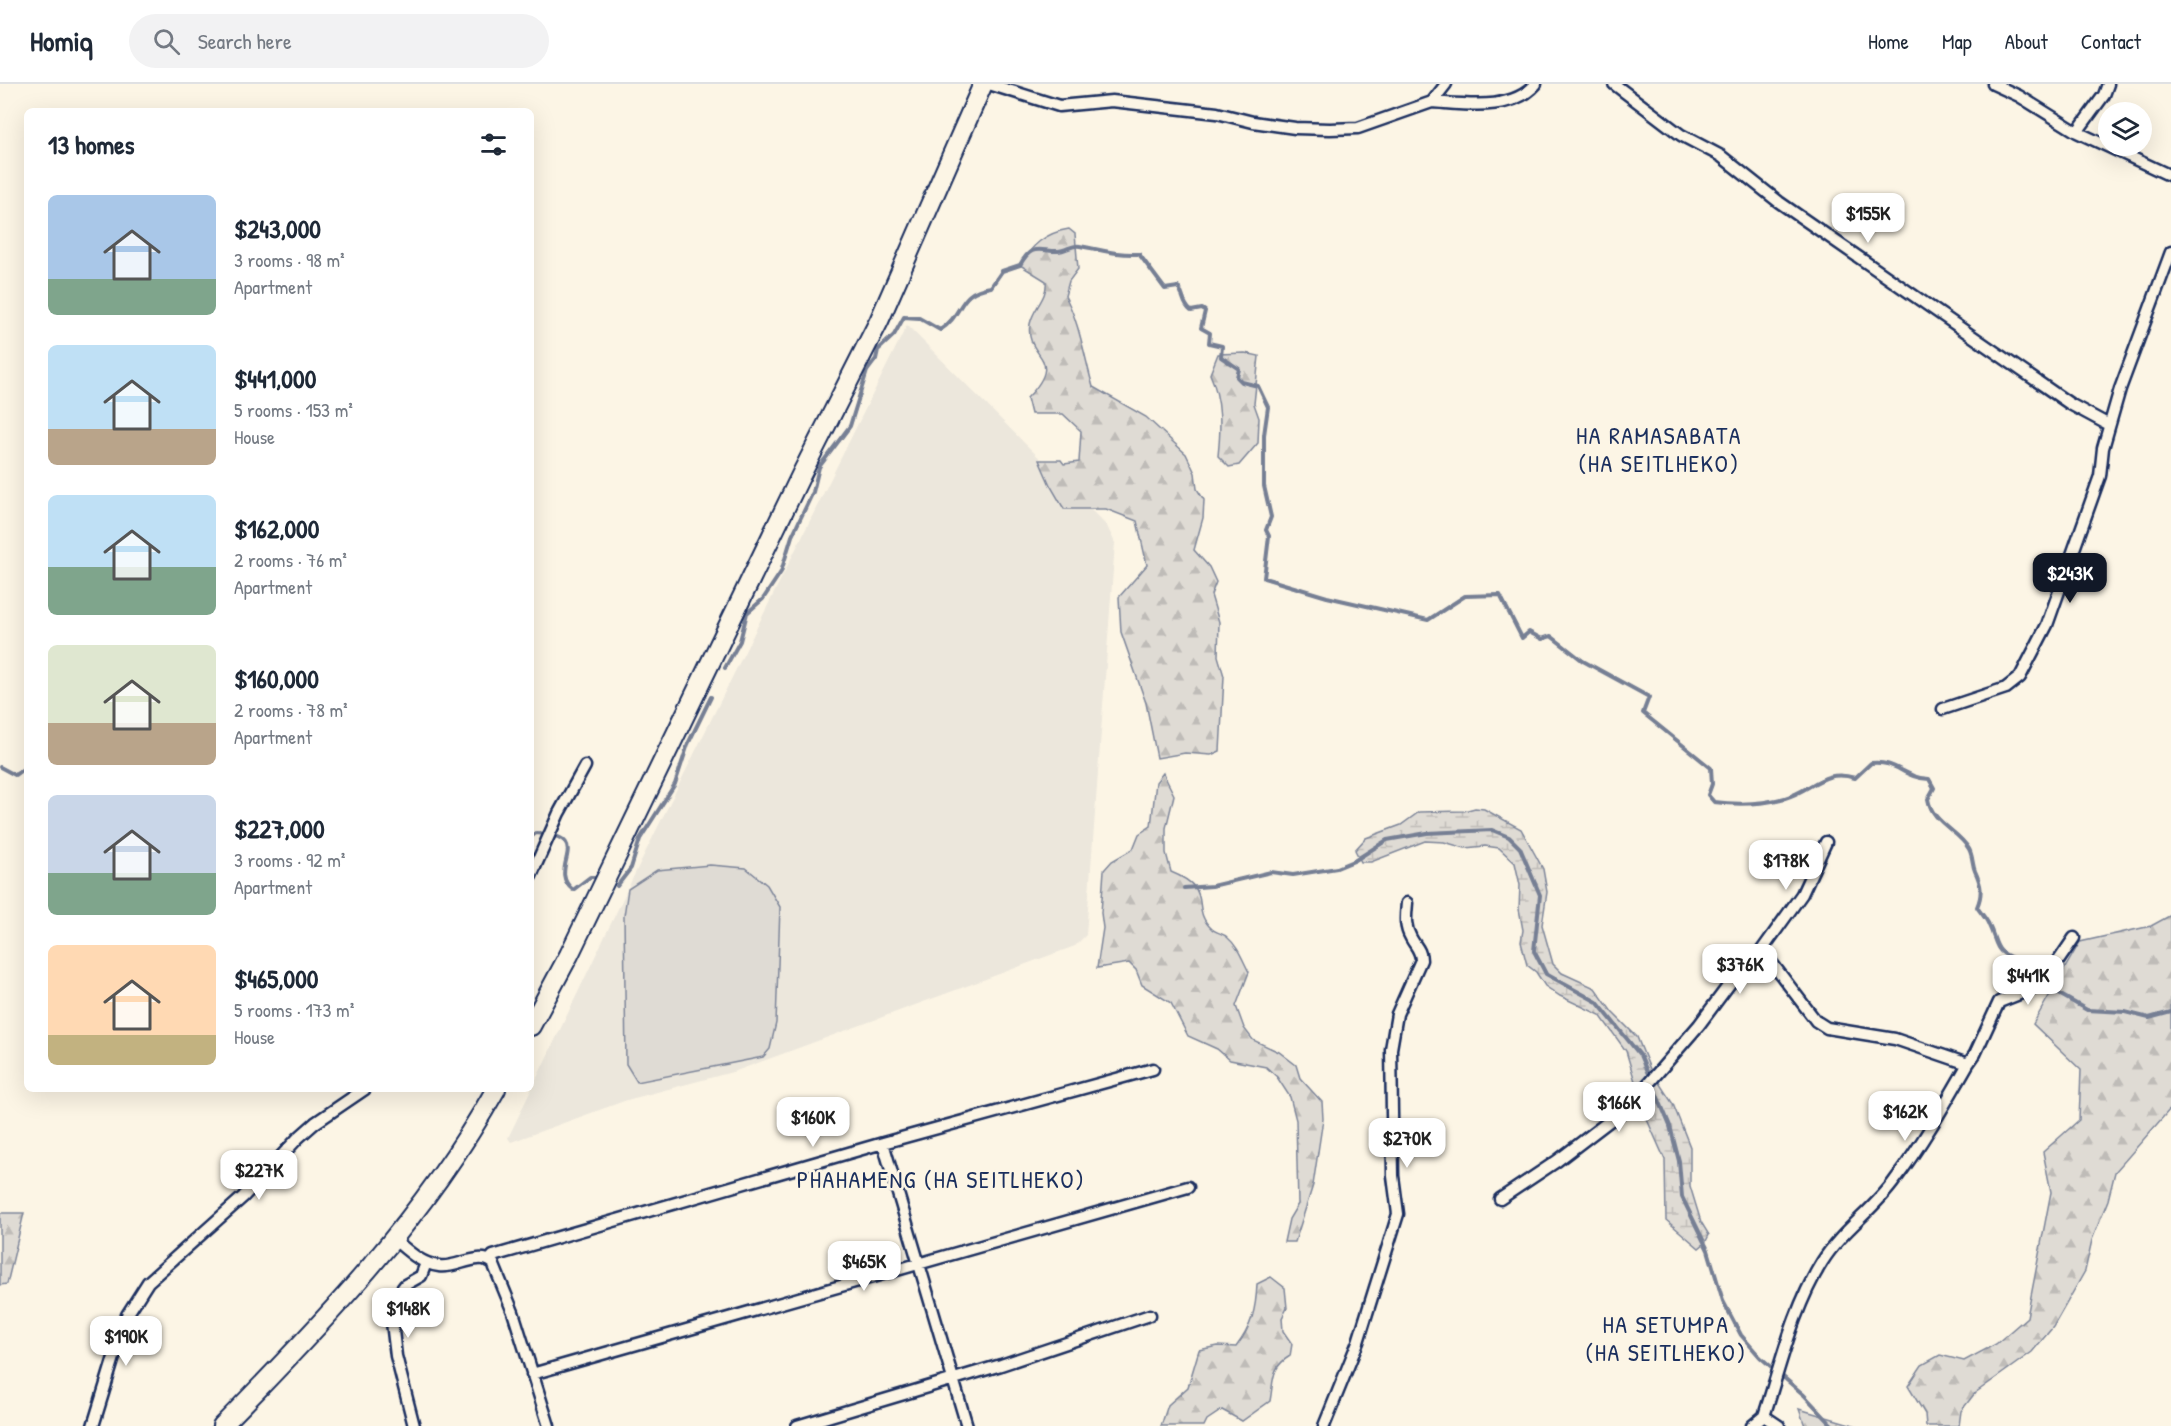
<!DOCTYPE html>
<meta charset="utf-8">
<style>
body{margin:0;font-family:"Patrick Hand",sans-serif;background:#f2f2f3;color:#1f2937;height:100vh;display:flex;flex-direction:column;font-size:22px;white-space:nowrap}
*{box-sizing:border-box;margin:0}
p{font-size:20px;color:#747a83}
.icon{flex:none;width:33px;height:33px;fill:none;stroke:currentColor;stroke-width:2;stroke-linecap:round;stroke-linejoin:round}
.map{position:relative;flex:1;overflow:hidden}
.side{position:absolute;left:24px;top:24px;width:510px;height:984px;display:flex;flex-direction:column;background:#fff;border-radius:9px;box-shadow:0 6px 24px #0002}
.side>*{flex:none}
.controls{position:absolute;left:2098px;top:18px;display:grid;gap:12px}
.controls a{display:grid;place-items:center;width:54px;height:54px;border-radius:50%;background:#fff;box-shadow:0 6px 24px #0002;font-size:30px}
.price{position:absolute;translate:-50% -51px;padding:0 14px;border-radius:12px;background:#fff;color:#222;font-size:20px;line-height:39px;filter:drop-shadow(0 2px 3px #0008)}
.price::after{content:'';position:absolute;left:50%;top:36px;width:18px;height:14px;margin-left:-9px;background:inherit;clip-path:polygon(0 0,100% 0,50% 100%)}
.price.current{background:#111827;color:#fff}
ul{padding:0;list-style:none}
li{display:flex;align-items:center;gap:18px;height:150px;padding:0 24px}
li span{display:grid;place-items:center;flex:none;width:168px;height:120px;border-radius:9px;color:#555}
li>.icon{margin-inline-start:auto}
span .icon{width:72px;height:72px;fill:#fffc;stroke-width:1}
li b{font-size:26px}
h2{display:flex;justify-content:space-between;align-items:center;height:72px;padding:0 24px;font-size:26px}
header{display:flex;align-items:center;gap:36px;box-sizing:border-box;height:84px;padding:0 30px;background:#fff;border-bottom:2px solid #e0e1e3}
header strong{font-size:28px}
nav{display:flex;gap:33px;margin-inline-start:auto;font-size:21px}
.search{width:420px;height:54px;background:#f2f2f3;display:flex;align-items:center;gap:15px;box-sizing:border-box;padding:0 21px;border-radius:33px;color:#747a83;font-size:22px}
.map>svg:first-child{display:block}
.built{fill:#ece7dc}
.forest{fill:url(#forest-firs);stroke:#7d8599;stroke-width:1.5}
.wetland{fill:url(#wetland-marsh);stroke:#7d8599;stroke-width:1.5}
.garden{fill:#dfdbd4;stroke:#7d8599;stroke-width:1.5}
.lines{fill:none;stroke-linecap:round;stroke-linejoin:round}
.stream{stroke:#767f94;stroke-width:4}
.street-casing{stroke:#1b2f5e;stroke-width:15}
.primary-casing{stroke:#1b2f5e;stroke-width:22}
.street{stroke:#fcf5e5;stroke-width:10}
.primary{stroke:#fcf5e5;stroke-width:18}
.labels{text-anchor:middle;stroke-width:5;stroke-linejoin:round;paint-order:stroke}
.neighbourhood-label{font-size:24px;letter-spacing:1.5px;fill:#1b2f5e;stroke:#fcf5e5}
</style>
<header>
<strong>Homiq</strong>
<div class="search"><svg class="icon" aria-label="search" viewBox="0 0 24 24"><circle cx="10" cy="10" r="6"/><path d="M15 15l6 6"/></svg>Search here</div>
<nav><a>Home</a><a>Map</a><a>About</a><a>Contact</a></nav>
</header>
<div class="map">
<svg width="2171" height="1342" viewBox="0 0 2171 1342">
<defs>
<pattern id="forest-firs" width="22" height="20" patternUnits="userSpaceOnUse" patternTransform="scale(1.5)"><rect width="22" height="20" fill="#dfdbd4"/><path d="M5 1l3.5 6h-7zM16 11l3.5 6h-7z" fill="#bfbcb8"/></pattern>
<pattern id="wetland-marsh" width="20" height="14" patternUnits="userSpaceOnUse" patternTransform="scale(1.5)"><rect width="20" height="14" fill="#dfdbd4"/><path d="M1 5h8M5 5V1M11 12h8M15 12V8" fill="none" stroke="#bfbcb8"/></pattern>
</defs>
<rect width="100%" height="100%" fill="#fcf5e5"/>
<filter id="ink" filterUnits="userSpaceOnUse"><feTurbulence type="fractalNoise" baseFrequency=".0167" numOctaves="2"/><feDisplacementMap in="SourceGraphic" scale="12" xChannelSelector="R" yChannelSelector="G"/><feConvolveMatrix kernelMatrix="1 2 1 2 8 2 1 2 1" color-interpolation-filters="sRGB"/></filter>
<g filter="url(#ink)">
<path class="built" d="M 907,241 L 1107,442 L 1115,459 L 1086,851 L 1075,862 L 736,987 L 627,1016 L 511,1058 L 508,1054 L 641,777 Z"/>
<path class="forest" d="M 1069,145 L 1075,150 L 1078,185 L 1069,197 L 1065,212 C 1079,237 1085,275 1093,303 L 1146,333 L 1186,370 L 1195,389 L 1197,405 L 1204,416 L 1203,434 L 1194,466 L 1209,483 L 1216,498 L 1211,511 L 1219,538 L 1218,572 L 1224,592 L 1220,667 L 1211,671 L 1185,669 L 1157,674 L 1146,619 L 1121,548 L 1119,513 L 1147,481 L 1137,437 L 1106,425 L 1064,425 L 1050,401 L 1039,376 L 1061,376 L 1064,380 L 1079,378 L 1081,347 L 1063,330 L 1031,330 L 1027,314 C 1068,272 1024,275 1030,240 C 1033,224 1048,214 1046,197 L 1020,181 C 1032,161 1045,149 1069,145 Z
M 1245,269 L 1259,272 L 1254,320 L 1259,334 L 1258,359 L 1239,381 L 1229,383 L 1218,372 C 1221,343 1222,317 1210,290 L 1218,270 Z
M 1163,689 L 1174,711 L 1166,744 L 1166,769 L 1171,788 C 1216,806 1189,823 1211,844 C 1215,849 1223,849 1227,853 C 1238,862 1243,877 1249,888 L 1236,922 L 1244,944 L 1253,956 L 1279,968 L 1296,981 L 1300,994 L 1322,1018 L 1323,1035 L 1313,1101 L 1295,1158 L 1284,1158 L 1289,1135 L 1298,1120 L 1296,1036 L 1290,1013 L 1277,993 L 1266,983 L 1230,976 L 1217,965 L 1188,952 L 1171,919 L 1142,901 L 1136,886 L 1129,879 L 1097,884 L 1103,844 L 1101,829 L 1104,786 L 1112,777 L 1133,765 L 1139,750 L 1151,742 L 1156,698 Z
M 2171,831 L 2171,1024 L 2115,1088 L 2108,1116 L 2092,1156 L 2085,1187 L 2053,1243 L 2032,1268 L 1975,1309 L 1961,1327 L 1959,1342 L 1926,1342 L 1925,1330 L 1908,1302 L 1922,1281 L 1940,1271 L 1964,1277 L 1996,1260 L 2027,1233 L 2051,1108 L 2043,1068 L 2079,1036 L 2081,986 L 2033,940 L 2080,858 L 2151,842 Z
M 0,1129 L 24,1129 L 7,1200 L 0,1201 Z
M 1271,1193 L 1285,1204 L 1287,1224 L 1282,1234 L 1283,1247 L 1292,1260 L 1290,1272 C 1270,1284 1274,1297 1270,1317 L 1242,1337 L 1222,1326 L 1207,1336 L 1204,1342 L 1161,1342 L 1168,1321 L 1188,1303 L 1199,1266 L 1218,1262 L 1236,1263 C 1252,1242 1256,1225 1257,1200 Z
M 1799,1325 L 1857,1342 L 1805,1342 Z"/>
<path class="wetland" d="M 1475,724 L 1484,725 L 1521,745 L 1543,785 L 1547,808 L 1542,841 L 1553,880 L 1562,889 L 1595,904 L 1612,928 L 1637,953 L 1650,985 L 1673,1020 L 1690,1063 L 1690,1102 L 1701,1138 L 1709,1151 L 1705,1159 L 1699,1164 L 1666,1136 L 1665,1076 L 1645,1031 L 1626,967 L 1600,931 L 1560,912 L 1545,902 L 1536,888 L 1527,881 L 1521,858 L 1523,846 L 1519,825 L 1520,801 L 1515,779 L 1499,764 L 1485,762 L 1465,764 L 1444,758 L 1425,757 L 1371,778 L 1361,778 L 1355,766 L 1366,754 L 1401,741 L 1419,728 L 1464,727 Z"/>
<path class="garden" d="M 710,781 L 746,784 L 767,801 L 780,823 L 776,939 L 770,965 L 763,973 L 637,998 L 626,980 L 624,832 L 628,805 L 657,786 Z"/>
<g class="lines">
<path class="stream" d="M 725,584 L 740,557 L 747,529 L 763,515 L 781,488 L 792,452 L 813,408 L 819,383 L 850,342 L 867,287 L 876,275 L 878,266 L 894,251 L 904,233 L 919,234 L 940,246 C 965,230 956,208 991,203 L 1002,187 L 1020,181 C 1032,159 1038,167 1058,167 C 1066,167 1073,160 1080,162 C 1103,166 1115,171 1139,170 L 1165,205 L 1178,203 C 1184,210 1182,220 1191,227 L 1202,225 L 1205,227 L 1201,244 L 1210,249 L 1209,259 L 1222,262 L 1221,273 L 1239,285 L 1237,293 L 1242,298 L 1258,302 L 1268,323 L 1264,351 L 1264,402 L 1271,433 L 1266,446 L 1269,452 L 1264,494 L 1327,513 L 1428,536 L 1465,512 L 1500,511 L 1522,554 L 1529,548 L 1542,555 L 1551,552 L 1583,577 L 1649,613 L 1643,629 L 1711,684 L 1712,700 L 1708,711 L 1714,718 C 1737,721 1763,720 1785,714 C 1813,706 1823,684 1855,694 L 1871,679 C 1897,676 1903,694 1929,695 L 1934,704 L 1928,715 C 1932,739 1958,746 1969,765 C 1973,772 1972,780 1975,787 C 1981,800 1983,809 1977,823 C 1980,828 1985,833 1988,839 C 2000,864 1991,866 2021,878 L 2028,891 L 2038,900
M 0,683 L 15,691 L 27,682
M 531,753 L 536,749 C 598,753 545,784 573,806 L 590,793 L 596,793
M 617,802 L 631,784 L 640,755 L 675,700 L 688,660 L 711,613
M 1184,804 L 1212,802 L 1271,788 L 1293,791 L 1337,784 L 1354,777 L 1387,756 L 1427,749 L 1492,746 L 1509,753 L 1520,764 L 1540,811 L 1534,867 L 1546,890 L 1597,918 L 1640,971 L 1670,1042 L 1679,1077 L 1682,1113 L 1708,1166 L 1723,1217 L 1741,1251 L 1760,1273 L 1804,1311 L 1833,1342
M 2045,902 L 2087,926 L 2125,928 L 2149,934 L 2171,928"/>
<g class="street-casing">
<path id="street" d="M 989,0 L 1059,22 L 1112,17 L 1217,29 L 1253,38 L 1295,44 L 1330,45 L 1358,44 L 1432,18 L 1446,0
M 1614,0 L 1681,51 L 1721,72 L 1779,118 L 2070,320 L 2109,341
M 1993,0 L 2019,12 L 2077,48 L 2171,92
M 1432,18 C 1465,20 1512,28 1536,0
M 2077,48 L 2104,11 L 2108,0
M 1943,625 L 2006,604 L 2020,593 L 2047,541 L 2100,392 L 2103,364 L 2120,305 L 2171,168
M 531,792 L 559,729 L 585,682
M 1968,980 L 1975,970 L 1999,918 L 2042,901 L 2074,854
M 883,1059 L 967,1342
M 1500,1115 L 1557,1077 L 1629,1022 L 1699,941 L 1731,898 L 1762,866 L 1802,810 L 1826,758
M 395,1156 C 408,1167 421,1180 439,1182 C 456,1185 478,1167 493,1179 L 513,1228 L 549,1342
M 490,1176 L 493,1172 L 883,1059 L 1153,985
M 532,1290 L 1188,1103
M 1764,1332 L 1779,1342
M 93,1342 L 127,1231 L 148,1198 L 243,1113 L 298,1054 L 315,1039 L 365,1005
M 414,1342 L 396,1272 L 390,1221 L 405,1201 L 421,1192 L 426,1179
M 797,1342 L 1001,1281 L 1150,1231
M 1324,1342 L 1358,1258 L 1398,1130 L 1393,1092 L 1391,965 L 1397,930 L 1421,876 C 1421,866 1415,862 1411,854 C 1404,842 1406,831 1407,819
M 1752,1342 L 1764,1332 C 1781,1280 1793,1225 1822,1178 C 1842,1146 1874,1126 1895,1096 C 1923,1059 1945,1020 1968,980 L 1895,955 L 1827,944 L 1816,937 L 1762,866"/>
</g>
<g class="primary-casing">
<path id="primary" d="M 531,942 L 569,871 L 802,389 L 879,237 L 983,0
M 222,1342 C 325,1237 423,1135 496,1005"/>
</g>
<use href="#street" class="street"/>
<use href="#primary" class="primary"/>
</g>
</g>
<g class="labels">
<g class="neighbourhood-label">
<text x="1659" y="360">HA RAMASABATA<tspan x="1659" dy="28">(HA SEITLHEKO)</tspan></text>
<text x="941" y="1104">PHAHAMENG (HA SEITLHEKO)</text>
<text x="1666" y="1249">HA SETUMPA<tspan x="1666" dy="28">(HA SEITLHEKO)</tspan></text>
</g>
</g>
</svg>
<div class="controls">
<a><svg class="icon" aria-label="layers" viewBox="0 0 24 24"><path d="M12 4l9 5-9 5-9-5zM3 14l9 5 9-5"/></svg></a>
</div>
<b class="price" style="left:1868px;top:160px">$155K</b>
<b class="price current" style="left:2070px;top:520px">$243K</b>
<b class="price" style="left:1786px;top:807px">$178K</b>
<b class="price" style="left:1740px;top:911px">$376K</b>
<b class="price" style="left:2028px;top:922px">$441K</b>
<b class="price" style="left:1619px;top:1049px">$166K</b>
<b class="price" style="left:1905px;top:1058px">$162K</b>
<b class="price" style="left:813px;top:1064px">$160K</b>
<b class="price" style="left:1407px;top:1085px">$270K</b>
<b class="price" style="left:259px;top:1117px">$227K</b>
<b class="price" style="left:864px;top:1208px">$465K</b>
<b class="price" style="left:408px;top:1255px">$148K</b>
<b class="price" style="left:126px;top:1283px">$190K</b>
<section class="side">
<h2>13 homes<svg class="icon" aria-label="filters" viewBox="0 0 24 24"><path d="M4 7h16M4 17h16"/><circle cx="9" cy="7" r="2"/><circle cx="15" cy="17" r="2"/></svg></h2>
<ul>
<li><span style="background:linear-gradient(#a9c7e8 70%,#7fa58c 0)"><svg class="icon" aria-label="home" viewBox="0 0 24 24"><path d="M3 11l9-7 9 7M6 9v11h12V9"/></svg></span><div><b>$243,000</b><p>3 rooms · 98 m²</p><p>Apartment</p></div></li>
<li><span style="background:linear-gradient(#bfe0f5 70%,#b9a48a 0)"><svg class="icon" aria-label="home" viewBox="0 0 24 24"><path d="M3 11l9-7 9 7M6 9v11h12V9"/></svg></span><div><b>$441,000</b><p>5 rooms · 153 m²</p><p>House</p></div></li>
<li><span style="background:linear-gradient(#bfe0f5 60%,#7fa58c 0)"><svg class="icon" aria-label="home" viewBox="0 0 24 24"><path d="M3 11l9-7 9 7M6 9v11h12V9"/></svg></span><div><b>$162,000</b><p>2 rooms · 76 m²</p><p>Apartment</p></div></li>
<li><span style="background:linear-gradient(#dfe7d0 65%,#b9a48a 0)"><svg class="icon" aria-label="home" viewBox="0 0 24 24"><path d="M3 11l9-7 9 7M6 9v11h12V9"/></svg></span><div><b>$160,000</b><p>2 rooms · 78 m²</p><p>Apartment</p></div></li>
<li><span style="background:linear-gradient(#c9d6e8 65%,#7fa58c 0)"><svg class="icon" aria-label="home" viewBox="0 0 24 24"><path d="M3 11l9-7 9 7M6 9v11h12V9"/></svg></span><div><b>$227,000</b><p>3 rooms · 92 m²</p><p>Apartment</p></div></li>
<li><span style="background:linear-gradient(#ffd9b3 75%,#c2b280 0)"><svg class="icon" aria-label="home" viewBox="0 0 24 24"><path d="M3 11l9-7 9 7M6 9v11h12V9"/></svg></span><div><b>$465,000</b><p>5 rooms · 173 m²</p><p>House</p></div></li>
</ul>
</section>
</div>
